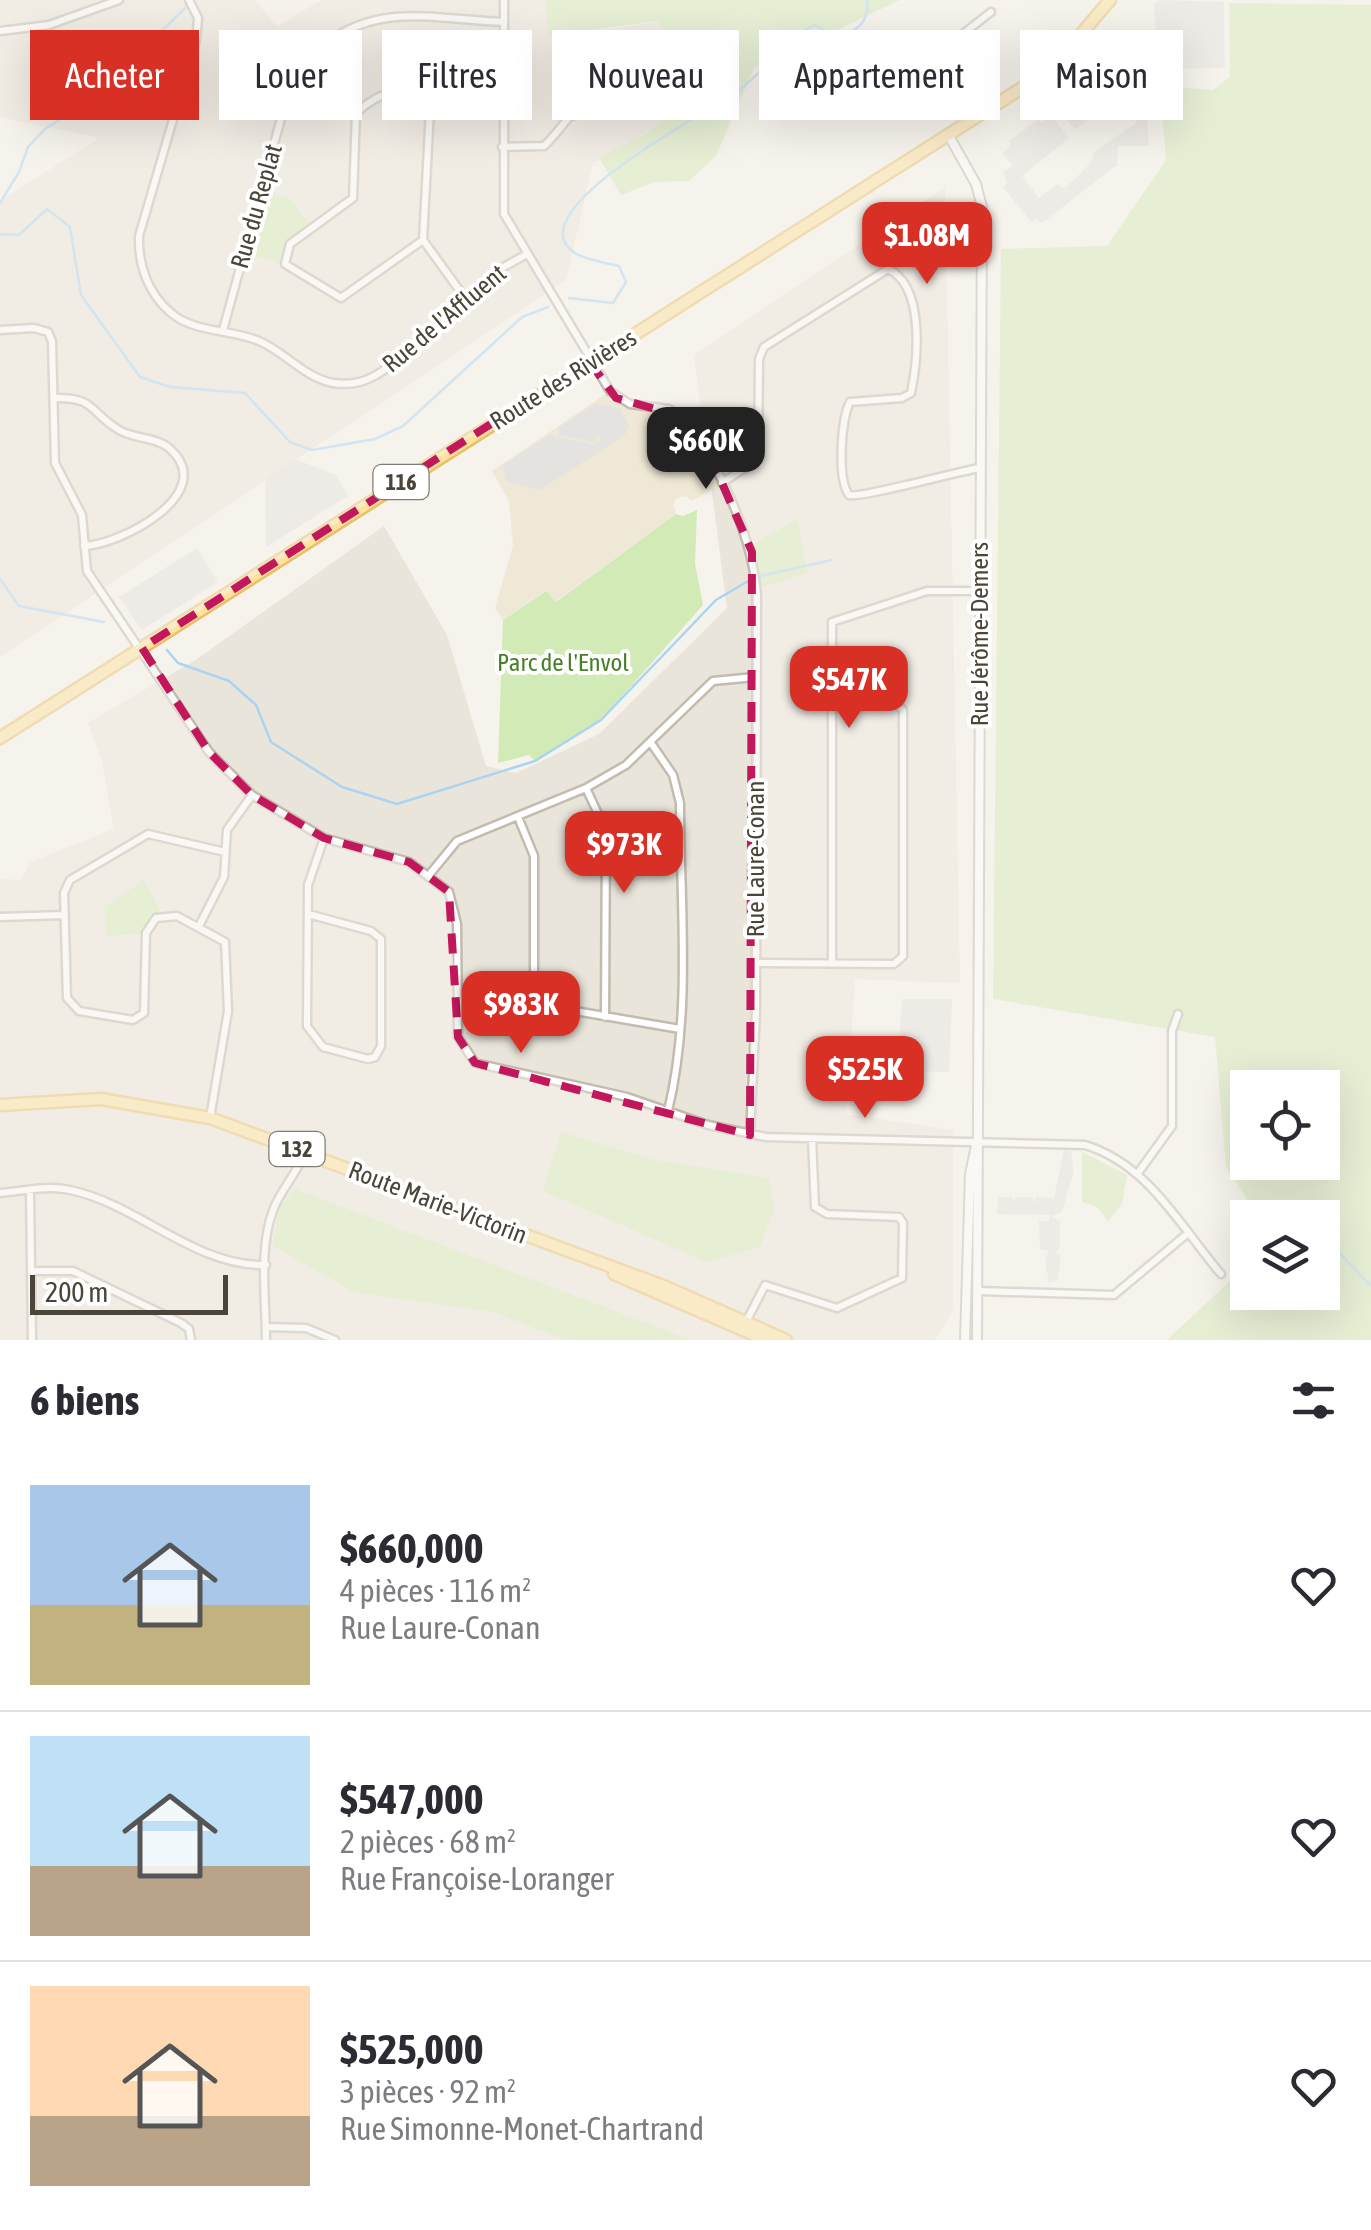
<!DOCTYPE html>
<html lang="fr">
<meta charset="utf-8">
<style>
body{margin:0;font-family:"Asap Condensed",sans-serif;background:#f2f2f3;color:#2b2b33;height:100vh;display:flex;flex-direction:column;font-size:38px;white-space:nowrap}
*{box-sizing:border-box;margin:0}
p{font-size:32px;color:#7c7c81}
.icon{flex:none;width:55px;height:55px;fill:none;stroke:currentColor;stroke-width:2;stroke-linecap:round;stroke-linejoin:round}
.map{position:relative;height:1340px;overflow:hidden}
.sheet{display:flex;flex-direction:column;background:#fff;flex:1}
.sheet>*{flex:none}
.banner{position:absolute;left:30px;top:30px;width:1312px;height:90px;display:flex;gap:20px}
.tools{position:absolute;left:1230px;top:1070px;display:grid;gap:20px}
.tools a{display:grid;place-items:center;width:110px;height:110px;border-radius:0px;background:#fff;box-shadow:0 10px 40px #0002;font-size:50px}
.scale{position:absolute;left:30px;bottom:25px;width:198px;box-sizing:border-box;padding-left:10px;border:5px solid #4b4439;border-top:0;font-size:28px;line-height:35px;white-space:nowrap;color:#4b4439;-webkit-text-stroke:8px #fff;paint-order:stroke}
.price{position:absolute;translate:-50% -85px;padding:0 22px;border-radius:20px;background:#d93025;color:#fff;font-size:32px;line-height:65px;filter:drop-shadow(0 2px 5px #0008)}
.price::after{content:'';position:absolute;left:50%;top:60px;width:30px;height:22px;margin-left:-15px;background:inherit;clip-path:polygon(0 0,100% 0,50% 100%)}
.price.active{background:#222;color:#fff}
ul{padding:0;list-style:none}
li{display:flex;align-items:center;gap:30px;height:250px;padding:0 30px}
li+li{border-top:2px solid #e1e1e2}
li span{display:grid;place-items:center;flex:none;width:280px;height:200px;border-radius:0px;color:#555}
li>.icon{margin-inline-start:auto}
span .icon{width:120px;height:120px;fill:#fffc;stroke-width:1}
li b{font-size:42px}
h2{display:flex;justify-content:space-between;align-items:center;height:120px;padding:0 30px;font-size:42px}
.tag{padding:0 35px;border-radius:0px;background:#fff;box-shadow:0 10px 40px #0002;font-size:35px;line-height:90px}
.tag.active{background:#d93025;color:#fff}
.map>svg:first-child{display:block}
.residential{fill:#eae5da}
.education{fill:#efe8d6}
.green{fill:#d2eab5;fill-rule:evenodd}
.parking{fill:#e5e3e0}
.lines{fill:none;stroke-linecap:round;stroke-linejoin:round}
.stream{stroke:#a9d4f2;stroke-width:2.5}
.minor-casing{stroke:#c2bbae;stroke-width:11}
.tertiary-casing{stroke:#c2bbae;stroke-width:12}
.primary-casing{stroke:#e6c16a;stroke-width:15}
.minor{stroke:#fff;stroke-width:6}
.tertiary{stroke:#fff;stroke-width:8}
.primary{stroke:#ffe39c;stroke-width:10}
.marked{fill:none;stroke:#c2185b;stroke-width:8;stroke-dasharray:20 12;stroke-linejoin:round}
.labels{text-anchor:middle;stroke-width:8;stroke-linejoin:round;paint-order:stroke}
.shield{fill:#fff;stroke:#817c74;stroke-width:2.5}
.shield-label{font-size:22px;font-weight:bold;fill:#4b4439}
.street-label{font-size:25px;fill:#4b4439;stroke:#fff}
.park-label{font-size:25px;fill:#4a7f2a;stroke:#fff}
</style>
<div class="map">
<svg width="1371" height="1340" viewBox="0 0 1371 1340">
<rect width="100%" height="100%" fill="#f6f3ec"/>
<path class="residential" d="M 0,0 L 255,0 L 277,27 L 321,0 L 545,0 L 552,38 L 656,22 L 709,80 L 649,131 L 593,163 L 566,280 L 0,657 L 0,201 L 99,138 L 0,117 Z
M 945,187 L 960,983 L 855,979 L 846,1114 L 953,1130 L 953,1310 L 935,1340 L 0,1340 L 0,879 L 22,880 L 30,862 L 114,829 L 102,761 L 88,723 L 197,659 L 384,526 L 447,635 L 486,766 L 516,773 L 599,734 L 727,608 L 694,355 Z"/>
<path class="education" d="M 610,391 L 619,399 L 665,408 L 688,430 L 722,483 L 692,501 L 686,496 L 677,498 L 673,504 L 676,514 L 555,602 L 545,591 L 503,620 L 495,608 L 513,546 L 509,501 L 492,471 Z"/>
<path class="green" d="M 546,0 L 900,0 L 776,59 L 766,59 L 754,68 L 716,156 L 689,181 L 654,182 L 621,195 L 599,158 L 647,133 L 711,80 L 656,21 L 548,36 Z
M 1229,3 L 1371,5 L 1371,1340 L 1167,1340 L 1247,1265 L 1248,1292 L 1322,1292 L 1322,1218 L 1253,1217 L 1252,1207 L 1226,1167 L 1215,1037 L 993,999 L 1001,249 L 1107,246 L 1166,160 L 1160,86 L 1213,90 L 1230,77 ZM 1248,1088 L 1322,1088 L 1322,1162 L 1248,1162 Z
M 260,190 L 289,198 L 313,228 L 290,244 L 285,264 L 243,253 Z
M 697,510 L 695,564 L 703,605 L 601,720 L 535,761 L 529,755 L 498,763 L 503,620 L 546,591 L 556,602 L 676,514 L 683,516 Z
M 798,519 L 807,573 L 756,589 L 750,546 Z
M 144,880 L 163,916 L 146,933 L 107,936 L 104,907 Z
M 561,1132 L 655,1160 L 769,1178 L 774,1210 L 760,1247 L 707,1262 L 543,1191 Z
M 1082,1152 L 1127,1175 L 1122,1204 L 1108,1221 L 1097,1207 L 1082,1202 Z
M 295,1189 L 691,1340 L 566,1340 L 494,1312 L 354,1292 L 273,1246 L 278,1211 Z"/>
<path class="parking" d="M 1159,0 L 1224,2 L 1225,68 L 1158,69 L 1154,3 Z
M 1099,69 L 1117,85 L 1134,85 L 1153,111 L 1147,115 L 1149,146 L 1118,146 L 1117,165 L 1042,223 L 1036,219 L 1032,223 L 1003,187 L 1007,183 L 1003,171 L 1013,166 L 1002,154 L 1011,145 L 1009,141 L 1038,119 L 1042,122 L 1051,115 L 1069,138 L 1022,176 L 1039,198 L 1058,184 L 1063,189 L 1076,178 L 1092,161 L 1094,152 L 1137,122 L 1116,98 L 1075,130 L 1055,105 Z
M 596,403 L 620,409 L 629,426 L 625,435 L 540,490 L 506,482 L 503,465 L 549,435 L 594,445 L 602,439 L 596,436 L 594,442 L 558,435 L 559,427 Z
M 295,459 L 336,475 L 348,496 L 266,547 L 265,478 Z
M 197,548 L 218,582 L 142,630 L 119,597 Z
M 902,999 L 952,999 L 949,1072 L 906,1071 L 906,1066 L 898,1065 Z
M 1064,1150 L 1071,1151 L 1074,1171 L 1062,1212 L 1051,1216 L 1060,1222 L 1060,1248 L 1055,1253 L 1061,1255 L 1058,1279 L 1049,1283 L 1045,1261 L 1049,1250 L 1040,1249 L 1039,1221 L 1049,1221 L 1050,1209 L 1049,1215 L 997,1214 L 998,1197 L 1012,1197 L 1015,1203 L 1015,1197 L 1032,1197 L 1035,1204 L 1036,1197 L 1054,1198 Z"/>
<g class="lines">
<path class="stream" d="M 0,203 L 19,172 L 28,147 L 45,129 L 94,98 L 193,0
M 0,234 L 19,235 L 47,209 L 70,227 L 81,295 L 140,377 L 170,387 L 245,393 L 290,442 L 312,450 L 375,439 L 403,426 L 522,317 L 548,307
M 569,298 L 613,303 L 626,282 L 619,266 C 606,263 586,260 575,253 C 514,214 703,114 726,99 C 759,79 781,45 814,25 L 838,37 C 857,32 870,21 867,0
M 760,576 L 832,560
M 0,579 L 19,606 L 104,622
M 167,650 L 178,663 L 229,681 L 256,705 L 271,742 L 342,787 L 397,804 L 535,761 L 601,720 L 716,600 L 750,580
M 1322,1235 L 1371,1286"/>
<g class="minor-casing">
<path id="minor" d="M 189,0 L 198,18 L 196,41 L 139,236 C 138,265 148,293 170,312 C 193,333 231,329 259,341 C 285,352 305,378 333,383 C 354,386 368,381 384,370 L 495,272 L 527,254
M 504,0 L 504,214 L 610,391 L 630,404 L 669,409 C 716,448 752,536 757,595 L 756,1012 L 750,1135
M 0,31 L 49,25 L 119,0
M 984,111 L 948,56 L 964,33 L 991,12
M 502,147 L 544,146 C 569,124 601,59 641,70 L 638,81 L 573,116
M 423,240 L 430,110 L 422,95 C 398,84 375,96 356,113 L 353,198 L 290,244 L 285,264 L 341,298 L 423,240 L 465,298
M 0,330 L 34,328 L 48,332 L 52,341 L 55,463 L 82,515 L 87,571 L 209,752 L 252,795 L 324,838 L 409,862 L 449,892 L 457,924 L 458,1037 L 475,1063 L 627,1097 L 708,1125 L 766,1137 L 1085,1145 C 1148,1164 1180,1226 1221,1274
M 223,330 L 291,82 C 298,63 311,54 328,42 C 383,2 439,20 503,22
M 54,398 C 96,397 89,412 119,430 C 134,439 156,437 169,448 C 221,493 120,545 84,546
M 722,483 L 758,459 L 759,359 L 764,347 L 888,269 C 925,286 918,359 911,393 L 902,398 L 850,402 C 841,419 837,479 849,495 C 858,499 959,471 980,468
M 651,743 L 673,775 L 680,803 C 680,904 692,1013 668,1111
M 586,788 L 606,831 L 605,1017
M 518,817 L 534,856 L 534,999 L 546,1006 L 680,1029
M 429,875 L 457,841 L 586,788 L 626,765 L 713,681 L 755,677
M 308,914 L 371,931 L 381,939 L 381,1046 L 375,1057 L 368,1059 L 323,1047 L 307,1026 L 308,885 L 324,838
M 0,917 L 64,915
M 199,926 L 224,877 L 227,830 L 252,795
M 755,963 L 894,964 L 903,956 L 903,710 L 892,701 L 830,703
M 832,964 L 832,622 L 927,591 L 979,591
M 210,1118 L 228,1011 L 225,942 L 177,916 L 156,918 L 146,933 L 144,1013 L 133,1020 L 79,1011 L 67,998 L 64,893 L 70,880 L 148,834 L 225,852
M 1138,1173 L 1172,1126 L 1172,1031 L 1178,1014
M 30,1190 L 32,1340
M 0,1193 C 23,1191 47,1185 70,1190 C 138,1204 195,1267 266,1265
M 31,1271 L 73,1271 L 181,1323 L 189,1329 L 191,1340
M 979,1291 L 1114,1295 L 1187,1234
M 746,1322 L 765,1285 L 837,1308 L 902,1278 L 903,1223 L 899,1217 L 827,1214 L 815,1207 L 812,1139
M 266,1327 L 306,1328 L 335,1340
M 266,1340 C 266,1298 258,1247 274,1208 C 282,1188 297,1174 304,1153"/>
</g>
<g class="tertiary-casing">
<path id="tertiary" d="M 949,136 L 976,184 L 982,207 L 977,1340
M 965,1340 L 970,1174 L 977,1141"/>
</g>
<g class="primary-casing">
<path id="primary" d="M 0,738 L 1025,86 L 1065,53 L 1110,0
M 0,1105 L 101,1099 L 210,1118 L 666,1287 L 786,1340
M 614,1274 L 766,1340"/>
</g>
<use href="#minor" class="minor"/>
<use href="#tertiary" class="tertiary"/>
<use href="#primary" class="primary"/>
</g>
<path d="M0 0H1371V1340H0ZM 589,361 L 616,398 L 677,415 L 722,483 L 752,552 L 750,1135 L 475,1063 L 458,1037 L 449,892 L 409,862 L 324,838 L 252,795 L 209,752 L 142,648 Z" fill="#f6f3ec" fill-opacity=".55" fill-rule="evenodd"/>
<path class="marked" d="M 589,361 L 616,398 L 677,415 L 722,483 L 752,552 L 750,1135 L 475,1063 L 458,1037 L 449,892 L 409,862 L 324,838 L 252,795 L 209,752 L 142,648 Z"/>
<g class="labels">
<g class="shield">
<rect x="373.5" y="465" width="55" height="34" rx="8"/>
<rect x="269.5" y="1132" width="55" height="34" rx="8"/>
</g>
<g class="shield-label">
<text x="401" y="490">116</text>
<text x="297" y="1157">132</text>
</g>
<g class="street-label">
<text transform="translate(256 206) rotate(-74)" y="9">Rue du Replat</text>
<text transform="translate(444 318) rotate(-40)" y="9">Rue de l'Affluent</text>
<text transform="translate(563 379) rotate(-32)" y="9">Route des Rivières</text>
<text transform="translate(979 634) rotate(-90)" y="9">Rue Jérôme-Demers</text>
<text transform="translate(755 859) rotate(-90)" y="9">Rue Laure-Conan</text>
<text transform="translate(438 1202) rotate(21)" y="9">Route Marie-Victorin</text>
</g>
<g class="park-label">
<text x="563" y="671">Parc de l'Envol</text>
</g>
</g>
</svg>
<div class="tools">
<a><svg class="icon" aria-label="locate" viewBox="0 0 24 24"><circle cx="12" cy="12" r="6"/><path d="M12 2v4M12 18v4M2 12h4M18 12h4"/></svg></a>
<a><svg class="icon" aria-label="layers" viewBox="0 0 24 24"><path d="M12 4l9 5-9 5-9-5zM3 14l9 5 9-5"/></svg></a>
</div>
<div class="scale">200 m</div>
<b class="price" style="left:927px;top:287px">$1.08M</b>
<b class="price active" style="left:706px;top:492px">$660K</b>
<b class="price" style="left:849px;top:731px">$547K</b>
<b class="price" style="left:624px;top:896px">$973K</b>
<b class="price" style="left:521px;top:1056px">$983K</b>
<b class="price" style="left:865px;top:1121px">$525K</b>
<div class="banner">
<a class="tag active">Acheter</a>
<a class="tag">Louer</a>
<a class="tag">Filtres</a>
<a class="tag">Nouveau</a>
<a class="tag">Appartement</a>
<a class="tag">Maison</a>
</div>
</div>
<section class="sheet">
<h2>6 biens<svg class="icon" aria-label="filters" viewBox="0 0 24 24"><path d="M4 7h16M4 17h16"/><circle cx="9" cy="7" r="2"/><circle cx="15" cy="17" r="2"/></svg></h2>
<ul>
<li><span style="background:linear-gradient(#a9c7e8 60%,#c2b280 0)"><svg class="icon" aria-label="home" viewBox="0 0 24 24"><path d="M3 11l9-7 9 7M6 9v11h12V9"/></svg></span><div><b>$660,000</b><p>4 pièces · 116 m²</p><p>Rue Laure-Conan</p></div><svg class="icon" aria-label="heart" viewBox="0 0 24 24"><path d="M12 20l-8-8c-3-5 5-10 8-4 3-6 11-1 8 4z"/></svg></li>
<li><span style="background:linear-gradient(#bfe0f5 65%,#b9a48a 0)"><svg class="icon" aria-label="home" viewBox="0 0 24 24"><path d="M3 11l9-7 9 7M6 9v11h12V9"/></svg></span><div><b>$547,000</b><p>2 pièces · 68 m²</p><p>Rue Françoise-Loranger</p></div><svg class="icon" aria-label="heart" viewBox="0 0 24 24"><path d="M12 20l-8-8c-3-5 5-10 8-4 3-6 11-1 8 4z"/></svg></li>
<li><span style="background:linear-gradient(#ffd9b3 65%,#b9a48a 0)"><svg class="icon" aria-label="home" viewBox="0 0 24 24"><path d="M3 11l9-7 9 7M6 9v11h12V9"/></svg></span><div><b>$525,000</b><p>3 pièces · 92 m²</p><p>Rue Simonne-Monet-Chartrand</p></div><svg class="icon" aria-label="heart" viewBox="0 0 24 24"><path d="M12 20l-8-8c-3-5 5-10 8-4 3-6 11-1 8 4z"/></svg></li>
</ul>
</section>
